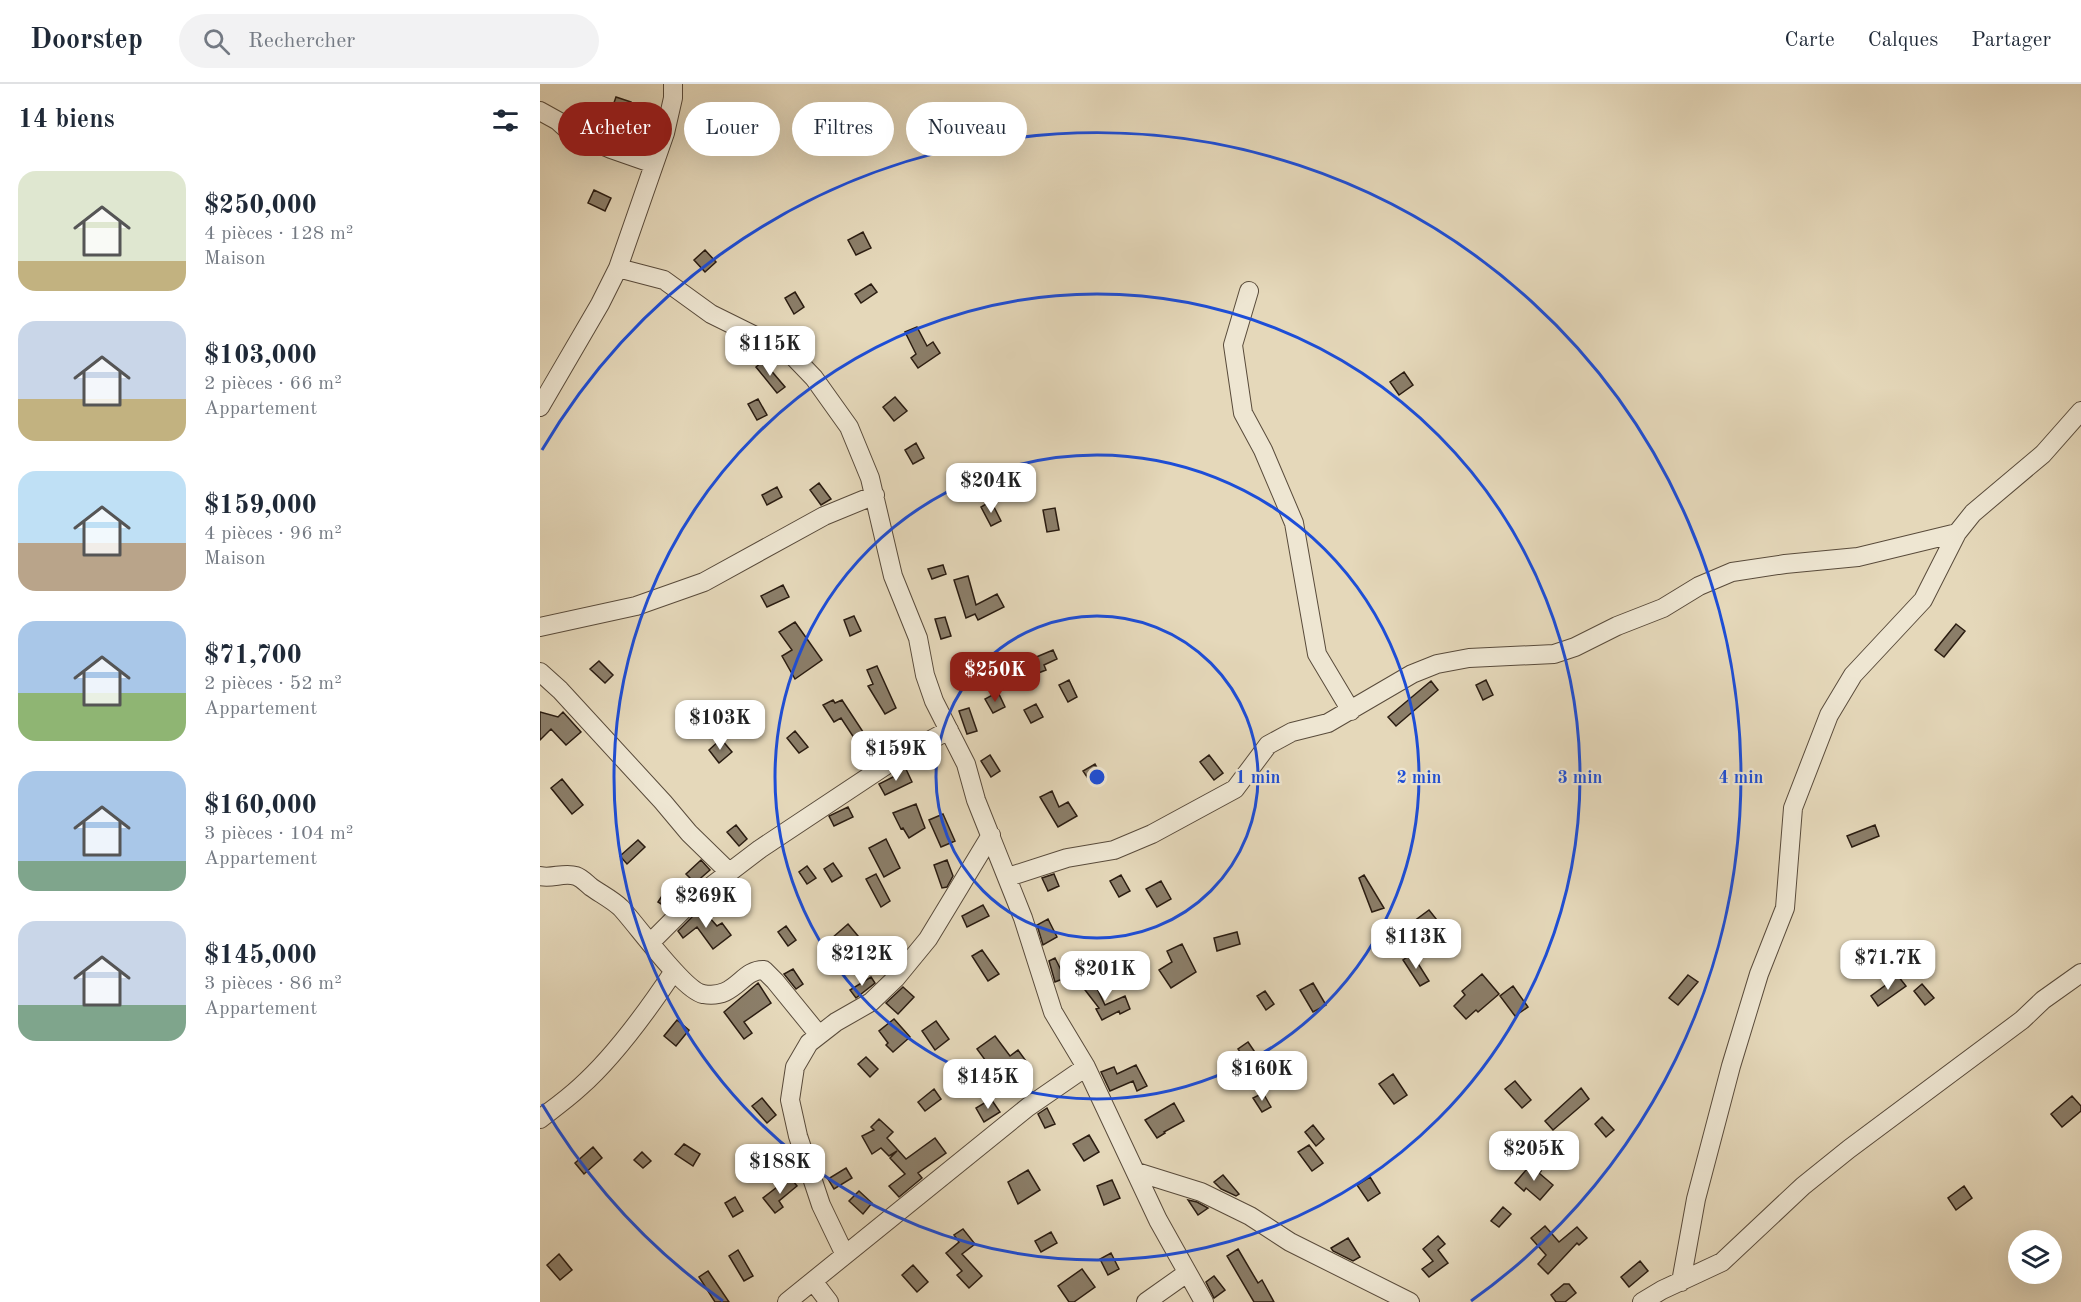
<!DOCTYPE html>
<html lang="fr">
<meta charset="utf-8">
<style>
body{margin:0;font-family:"Old Standard TT",serif;background:#f2f2f3;color:#1f2937;height:100vh;display:flex;flex-direction:column;font-size:22px;white-space:nowrap}
*{box-sizing:border-box;margin:0}
p{font-size:20px;color:#747a83}
.icon{flex:none;width:33px;height:33px;fill:none;stroke:currentColor;stroke-width:2;stroke-linecap:round;stroke-linejoin:round}
.map{position:relative;flex:1;overflow:hidden}
.side{display:flex;flex-direction:column;background:#fff;width:540px}
.side>*{flex:none}
.hud{position:absolute;left:18px;top:18px;width:570px;height:54px;display:flex;gap:12px}
.buttons{position:absolute;left:1468px;top:1146px;display:grid;gap:12px}
.buttons a{display:grid;place-items:center;width:54px;height:54px;border-radius:50%;background:#fff;box-shadow:0 6px 24px #0002;font-size:30px}
.price{position:absolute;translate:-50% -51px;padding:0 14px;border-radius:12px;background:#fff;color:#222;font-size:20px;line-height:39px;filter:drop-shadow(0 2px 3px #0008)}
.price::after{content:'';position:absolute;left:50%;top:36px;width:18px;height:14px;margin-left:-9px;background:inherit;clip-path:polygon(0 0,100% 0,50% 100%)}
.price.on{background:#8f2418;color:#fff}
ul{padding:0;list-style:none}
li{display:flex;align-items:center;gap:18px;height:150px;padding:0 18px}
li span{display:grid;place-items:center;flex:none;width:168px;height:120px;border-radius:18px;color:#555}
li>.icon{margin-inline-start:auto}
span .icon{width:72px;height:72px;fill:#fffc;stroke-width:1}
li b{font-size:26px}
h2{display:flex;justify-content:space-between;align-items:center;height:72px;padding:0 18px;font-size:26px}
.chip{padding:0 21px;border-radius:27px;background:#fff;box-shadow:0 6px 24px #0002;font-size:21px;line-height:54px}
.chip.on{background:#8f2418;color:#fff}
header{display:flex;align-items:center;gap:36px;box-sizing:border-box;height:84px;padding:0 30px;background:#fff;border-bottom:2px solid #e0e1e3}
header strong{font-size:28px}
nav{display:flex;gap:33px;margin-inline-start:auto;font-size:21px}
.search{width:420px;height:54px;background:#f2f2f3;display:flex;align-items:center;gap:15px;box-sizing:border-box;padding:0 21px;border-radius:33px;color:#747a83;font-size:22px}
main{display:flex;flex:1;min-height:0}
.map>svg:first-child{display:block}
.building{fill:#8b7e69;stroke:#2a1c11;stroke-width:1.5}
.lines{fill:none;stroke-linecap:round;stroke-linejoin:round}
.minor-casing{stroke:#594b3b;stroke-width:20}
.minor{stroke:#eee6d2;stroke-width:18}
.ring{fill:none;stroke:#1d4ed8;stroke-width:3}
.centre{fill:#1d4ed8;stroke:#eee6d2;stroke-width:3}
.ring-label{font-size:18px;text-anchor:middle;font-weight:bold;fill:#1d4ed8;stroke:#eee6d2;stroke-width:4.5;stroke-linejoin:round;paint-order:stroke}
</style>
<header>
<strong>Doorstep</strong>
<div class="search"><svg class="icon" aria-label="search" viewBox="0 0 24 24"><circle cx="10" cy="10" r="6"/><path d="M15 15l6 6"/></svg>Rechercher</div>
<nav><a>Carte</a><a>Calques</a><a>Partager</a></nav>
</header>
<main>
<section class="side">
<h2>14 biens<svg class="icon" aria-label="filters" viewBox="0 0 24 24"><path d="M4 7h16M4 17h16"/><circle cx="9" cy="7" r="2"/><circle cx="15" cy="17" r="2"/></svg></h2>
<ul>
<li><span style="background:linear-gradient(#dfe7d0 75%,#c2b280 0)"><svg class="icon" aria-label="home" viewBox="0 0 24 24"><path d="M3 11l9-7 9 7M6 9v11h12V9"/></svg></span><div><b>$250,000</b><p>4 pièces · 128 m²</p><p>Maison</p></div></li>
<li><span style="background:linear-gradient(#c9d6e8 65%,#c2b280 0)"><svg class="icon" aria-label="home" viewBox="0 0 24 24"><path d="M3 11l9-7 9 7M6 9v11h12V9"/></svg></span><div><b>$103,000</b><p>2 pièces · 66 m²</p><p>Appartement</p></div></li>
<li><span style="background:linear-gradient(#bfe0f5 60%,#b9a48a 0)"><svg class="icon" aria-label="home" viewBox="0 0 24 24"><path d="M3 11l9-7 9 7M6 9v11h12V9"/></svg></span><div><b>$159,000</b><p>4 pièces · 96 m²</p><p>Maison</p></div></li>
<li><span style="background:linear-gradient(#a9c7e8 60%,#8fb573 0)"><svg class="icon" aria-label="home" viewBox="0 0 24 24"><path d="M3 11l9-7 9 7M6 9v11h12V9"/></svg></span><div><b>$71,700</b><p>2 pièces · 52 m²</p><p>Appartement</p></div></li>
<li><span style="background:linear-gradient(#a9c7e8 75%,#7fa58c 0)"><svg class="icon" aria-label="home" viewBox="0 0 24 24"><path d="M3 11l9-7 9 7M6 9v11h12V9"/></svg></span><div><b>$160,000</b><p>3 pièces · 104 m²</p><p>Appartement</p></div></li>
<li><span style="background:linear-gradient(#c9d6e8 70%,#7fa58c 0)"><svg class="icon" aria-label="home" viewBox="0 0 24 24"><path d="M3 11l9-7 9 7M6 9v11h12V9"/></svg></span><div><b>$145,000</b><p>3 pièces · 86 m²</p><p>Appartement</p></div></li>
</ul>
</section>
<div class="map">
<svg width="1541" height="1218" viewBox="0 0 1541 1218">
<rect width="100%" height="100%" fill="#e5d8ba"/>
<filter id="stains"><feTurbulence type="fractalNoise" baseFrequency=".00333" numOctaves="4"/><feColorMatrix values="0 0 0 0 .2 0 0 0 0 .09 0 0 0 0 .02 0 0 0 .5 -.17"/></filter>
<radialGradient id="worn" r=".72"><stop offset=".6" stop-color="#630" stop-opacity="0"/><stop offset="1" stop-color="#630" stop-opacity=".3"/></radialGradient>
<path class="building" d="M 76,13 L 91,18 L 84,38 L 69,33 Z
M 189,21 L 200,25 L 192,42 L 182,38 Z
M 54,106 L 71,114 L 65,127 L 48,119 Z
M 323,148 L 331,164 L 316,171 L 308,156 Z
M 165,166 L 176,178 L 165,188 L 154,176 Z
M 331,200 L 337,208 L 321,219 L 315,210 Z
M 255,208 L 264,223 L 254,230 L 245,214 Z
M 377,243 L 387,262 L 393,258 L 400,269 L 378,284 L 371,274 L 376,270 L 365,248 Z
M 223,277 L 245,303 L 237,309 L 216,283 Z
M 864,288 L 873,301 L 859,311 L 850,298 Z
M 355,313 L 367,327 L 354,337 L 343,323 Z
M 218,315 L 227,331 L 217,336 L 208,320 Z
M 376,359 L 384,374 L 373,380 L 365,366 Z
M 279,399 L 291,415 L 281,421 L 270,406 Z
M 237,403 L 242,413 L 227,421 L 222,411 Z
M 451,417 L 461,437 L 451,442 L 441,423 Z
M 515,424 L 519,446 L 507,448 L 503,426 Z
M 403,481 L 406,490 L 392,495 L 388,485 Z
M 428,492 L 436,521 L 457,510 L 464,523 L 438,536 L 435,530 L 426,534 L 414,496 Z
M 243,501 L 249,513 L 227,523 L 221,512 Z
M 314,532 L 321,547 L 310,552 L 304,536 Z
M 405,533 L 411,552 L 401,555 L 395,535 Z
M 255,538 L 282,576 L 255,595 L 242,572 L 252,566 L 239,548 Z
M 1416,540 L 1425,547 L 1404,573 L 1395,566 Z
M 513,566 L 517,575 L 504,581 L 506,586 L 488,593 L 482,579 Z
M 59,577 L 73,591 L 65,599 L 50,585 Z
M 337,582 L 356,624 L 345,630 L 328,602 L 333,600 L 327,586 Z
M 529,596 L 537,613 L 528,618 L 519,601 Z
M 946,596 L 953,611 L 943,616 L 936,601 Z
M 891,597 L 898,606 L 856,642 L 848,633 Z
M 458,608 L 465,623 L 453,629 L 445,615 Z
M 293,616 L 295,619 L 302,616 L 331,660 L 322,666 L 301,634 L 294,638 L 283,621 Z
M 496,620 L 503,633 L 491,639 L 484,626 Z
M 429,624 L 437,647 L 427,650 L 419,627 Z
M 0,628 L 18,633 L 23,628 L 41,648 L 26,661 L 11,645 L 0,656 Z
M 255,647 L 268,663 L 259,669 L 247,654 Z
M 181,655 L 192,668 L 179,679 L 169,666 Z
M 450,671 L 460,687 L 451,693 L 441,677 Z
M 669,671 L 683,689 L 674,696 L 660,678 Z
M 555,680 L 560,689 L 549,696 L 543,687 Z
M 365,683 L 372,698 L 345,711 L 339,700 L 357,691 L 356,688 Z
M 22,695 L 43,721 L 32,730 L 11,704 Z
M 512,707 L 519,723 L 528,718 L 537,732 L 518,743 L 500,713 Z
M 376,720 L 385,744 L 369,754 L 363,744 L 361,745 L 353,729 Z
M 308,723 L 313,733 L 294,742 L 289,732 Z
M 403,730 L 415,757 L 401,763 L 389,736 Z
M 196,741 L 207,755 L 199,762 L 187,748 Z
M 1335,741 L 1339,752 L 1312,763 L 1307,752 Z
M 346,755 L 360,784 L 344,793 L 329,764 Z
M 98,756 L 105,763 L 87,780 L 80,772 Z
M 161,776 L 170,786 L 155,799 L 146,790 Z
M 407,776 L 413,792 L 407,803 L 402,804 L 394,781 Z
M 293,779 L 302,792 L 292,798 L 284,785 Z
M 267,782 L 276,794 L 267,800 L 259,788 Z
M 336,790 L 350,817 L 341,823 L 326,795 Z
M 514,790 L 519,802 L 508,807 L 502,794 Z
M 581,791 L 590,807 L 579,813 L 570,797 Z
M 824,791 L 844,824 L 832,828 L 819,794 Z
M 621,797 L 631,815 L 617,823 L 606,805 Z
M 129,801 L 143,810 L 129,825 L 118,818 Z
M 443,821 L 449,832 L 427,843 L 422,832 Z
M 161,824 L 177,842 L 182,839 L 191,851 L 173,865 L 157,843 L 143,854 L 138,847 Z
M 889,826 L 897,836 L 881,848 L 873,838 Z
M 508,835 L 517,853 L 503,861 L 497,841 Z
M 308,840 L 318,852 L 302,866 L 292,854 Z
M 246,842 L 256,856 L 248,862 L 238,848 Z
M 697,848 L 700,860 L 677,867 L 674,854 Z
M 642,860 L 656,888 L 631,904 L 619,886 L 632,878 L 627,867 Z
M 442,866 L 459,890 L 448,897 L 432,872 Z
M 872,870 L 889,897 L 880,902 L 863,876 Z
M 515,874 L 525,894 L 515,898 L 509,877 Z
M 253,885 L 263,900 L 256,905 L 244,890 Z
M 942,890 L 959,910 L 938,928 L 936,926 L 926,935 L 914,922 L 925,911 L 922,907 Z
M 1148,891 L 1158,898 L 1138,921 L 1129,914 Z
M 1358,892 L 1366,902 L 1338,922 L 1331,912 Z
M 331,893 L 335,899 L 316,914 L 310,906 Z
M 552,894 L 565,921 L 585,912 L 590,925 L 580,930 L 579,927 L 562,936 L 556,925 L 559,924 L 542,902 Z
M 218,899 L 231,919 L 204,938 L 212,949 L 204,955 L 184,928 Z
M 773,899 L 786,921 L 773,928 L 760,906 Z
M 1382,900 L 1394,914 L 1385,921 L 1374,907 Z
M 973,902 L 988,923 L 975,932 L 960,912 Z
M 363,903 L 374,913 L 358,930 L 346,919 Z
M 725,907 L 734,920 L 726,926 L 717,912 Z
M 354,935 L 370,953 L 353,968 L 346,961 L 348,959 L 339,947 Z
M 137,936 L 149,946 L 136,962 L 124,952 Z
M 396,937 L 409,955 L 395,966 L 382,947 Z
M 455,952 L 470,972 L 478,966 L 486,977 L 451,1005 L 444,996 L 454,988 L 437,965 Z
M 708,958 L 723,980 L 713,987 L 698,965 Z
M 326,973 L 338,985 L 330,993 L 318,980 Z
M 596,981 L 607,1002 L 597,1007 L 593,997 L 570,1007 L 561,988 L 574,983 L 577,990 Z
M 853,990 L 867,1011 L 854,1020 L 839,1000 Z
M 975,997 L 991,1016 L 982,1024 L 965,1005 Z
M 1041,1004 L 1049,1015 L 1013,1046 L 1005,1037 Z
M 394,1005 L 401,1015 L 385,1027 L 378,1018 Z
M 723,1009 L 731,1023 L 722,1028 L 713,1014 Z
M 1532,1012 L 1541,1022 L 1541,1027 L 1522,1043 L 1511,1030 Z
M 222,1014 L 236,1031 L 227,1039 L 212,1022 Z
M 451,1015 L 460,1028 L 444,1038 L 436,1024 Z
M 634,1019 L 644,1037 L 624,1048 L 625,1049 L 617,1054 L 605,1036 Z
M 507,1024 L 515,1040 L 505,1044 L 498,1030 Z
M 1062,1033 L 1074,1046 L 1066,1053 L 1055,1040 Z
M 339,1035 L 353,1048 L 347,1054 L 366,1075 L 395,1054 L 406,1069 L 378,1089 L 382,1094 L 359,1113 L 349,1102 L 365,1090 L 350,1074 L 357,1067 L 349,1072 L 341,1064 L 332,1070 L 322,1052 L 334,1046 L 331,1043 Z
M 773,1041 L 784,1055 L 776,1062 L 765,1048 Z
M 549,1051 L 559,1068 L 544,1077 L 533,1060 Z
M 144,1060 L 160,1070 L 153,1082 L 135,1070 Z
M 769,1061 L 783,1079 L 772,1087 L 758,1068 Z
M 53,1063 L 62,1074 L 44,1090 L 35,1079 Z
M 102,1068 L 111,1077 L 103,1084 L 94,1076 Z
M 232,1070 L 247,1085 L 239,1093 L 225,1078 Z
M 992,1079 L 1001,1087 L 999,1089 L 1013,1101 L 1000,1116 L 986,1104 L 984,1107 L 975,1099 Z
M 306,1084 L 312,1094 L 294,1105 L 288,1095 Z
M 488,1086 L 500,1106 L 478,1120 L 468,1098 Z
M 683,1091 L 699,1110 L 696,1112 L 681,1105 L 674,1098 Z
M 250,1093 L 257,1102 L 239,1117 L 243,1123 L 235,1129 L 223,1114 Z
M 830,1093 L 840,1109 L 828,1117 L 817,1101 Z
M 572,1096 L 580,1114 L 564,1121 L 557,1102 Z
M 1424,1102 L 1432,1114 L 1416,1126 L 1408,1114 Z
M 319,1107 L 332,1119 L 323,1130 L 309,1117 Z
M 195,1113 L 203,1127 L 193,1133 L 185,1119 Z
M 648,1116 L 657,1118 L 668,1124 L 658,1131 Z
M 963,1123 L 971,1130 L 959,1143 L 951,1137 Z
M 1005,1142 L 1019,1158 L 1037,1143 L 1047,1154 L 1039,1161 L 1037,1159 L 1008,1190 L 998,1180 L 1006,1171 L 991,1154 Z
M 423,1145 L 435,1160 L 422,1170 L 442,1192 L 429,1204 L 417,1191 L 422,1187 L 406,1169 L 419,1158 L 414,1151 Z
M 511,1148 L 517,1159 L 501,1168 L 495,1157 Z
M 898,1152 L 905,1160 L 898,1166 L 908,1179 L 889,1193 L 882,1185 L 893,1177 L 883,1165 Z
M 808,1154 L 820,1173 L 813,1177 L 793,1167 L 791,1164 Z
M 698,1165 L 718,1199 L 722,1196 L 734,1218 L 714,1218 L 687,1172 Z
M 198,1166 L 213,1192 L 204,1197 L 189,1172 Z
M 571,1169 L 579,1185 L 568,1191 L 560,1175 Z
M 19,1170 L 32,1186 L 20,1196 L 7,1181 Z
M 1100,1177 L 1108,1187 L 1089,1203 L 1081,1193 Z
M 373,1181 L 388,1198 L 377,1208 L 362,1191 Z
M 542,1185 L 555,1203 L 534,1218 L 529,1218 L 518,1202 Z
M 168,1187 L 189,1218 L 175,1218 L 159,1193 Z
M 674,1192 L 685,1206 L 674,1214 L 666,1198 Z
M 1024,1200 L 1029,1200 L 1036,1209 L 1025,1218 L 1016,1218 L 1011,1211 Z"/>
<g class="lines">
<g class="minor-casing">
<path id="minor" d="M 0,27 L 18,37 L 29,47 L 71,65 L 114,80
M 78,184 L 124,196 L 171,230 L 250,269 L 274,294 L 309,343 L 330,394 L 353,492 L 378,554 L 385,591 L 394,617 L 426,680 L 436,716 L 483,834 L 513,928 L 546,983 L 618,1136 L 664,1218
M 709,207 L 693,261 L 703,329 L 723,366 L 754,439 L 777,570 L 811,627
M 0,323 L 60,220 L 78,184 L 125,49 L 133,14 L 133,0
M 0,543 L 96,522 L 164,498 L 284,432 L 335,411
M 0,588 L 20,606 L 123,718 L 149,749 L 189,788
M 0,792 C 12,795 24,788 36,792 C 42,794 47,800 51,803 C 61,810 73,816 81,824 C 97,841 144,907 163,910 C 196,916 201,885 224,886 L 235,897 L 279,951
M 468,793 L 527,774 L 574,766 L 612,750 L 695,705 L 728,661 L 752,648 L 788,639 L 872,590 L 897,580 L 929,574 L 1014,570 L 1035,563 L 1077,542 L 1123,524 L 1159,502 L 1192,488 L 1245,480 L 1318,473 L 1417,449
M 111,858 L 153,816 L 220,765 L 354,676 L 409,646
M 0,1035 C 13,1025 27,1015 40,1003 C 75,972 108,926 134,887
M 597,1088 L 661,1108 L 710,1132 L 750,1158 L 870,1218
M 305,1171 L 281,1121 L 258,1052 L 250,1016 L 255,983 L 269,959 L 296,938 L 331,918 L 356,894 L 388,855 L 451,751
M 273,1197 L 289,1218
M 1141,1198 L 1156,1115 L 1191,982 L 1219,890 L 1245,824 L 1253,724 L 1289,631 L 1313,591 L 1383,516 L 1417,449 L 1433,429 L 1503,370 L 1541,327
M 247,1218 L 488,1023 L 546,983
M 606,1218 L 647,1189
M 1102,1218 L 1122,1206 L 1182,1178 L 1263,1102 L 1309,1065 L 1482,936 L 1503,916 L 1541,889"/>
</g>
<use href="#minor" class="minor"/>
</g>
<g class="ring">
<circle cx="557" cy="693" r="161"/>
<circle cx="557" cy="693" r="322"/>
<circle cx="557" cy="693" r="483"/>
<path d="M183 1217A644 644 0 0 1 2 1020M2 366A644 644 0 1 1 931 1217"/>
</g>
<circle cx="557" cy="693" r="9" class="centre"/>
<g class="ring-label">
<text x="718" y="699">1 min</text>
<text x="879" y="699">2 min</text>
<text x="1040" y="699">3 min</text>
<text x="1201" y="699">4 min</text>
</g>
<rect width="100%" height="100%" filter="url(#stains)"/>
<rect width="100%" height="100%" fill="url(#worn)"/>
</svg>
<div class="buttons">
<a><svg class="icon" aria-label="layers" viewBox="0 0 24 24"><path d="M12 4l9 5-9 5-9-5zM3 14l9 5 9-5"/></svg></a>
</div>
<b class="price" style="left:230px;top:293px">$115K</b>
<b class="price" style="left:451px;top:430px">$204K</b>
<b class="price on" style="left:455px;top:619px">$250K</b>
<b class="price" style="left:180px;top:667px">$103K</b>
<b class="price" style="left:356px;top:698px">$159K</b>
<b class="price" style="left:166px;top:845px">$269K</b>
<b class="price" style="left:876px;top:886px">$113K</b>
<b class="price" style="left:322px;top:903px">$212K</b>
<b class="price" style="left:1348px;top:907px">$71.7K</b>
<b class="price" style="left:565px;top:918px">$201K</b>
<b class="price" style="left:722px;top:1018px">$160K</b>
<b class="price" style="left:448px;top:1026px">$145K</b>
<b class="price" style="left:994px;top:1098px">$205K</b>
<b class="price" style="left:240px;top:1111px">$188K</b>
<div class="hud">
<a class="chip on">Acheter</a>
<a class="chip">Louer</a>
<a class="chip">Filtres</a>
<a class="chip">Nouveau</a>
</div>
</div>
</main>
